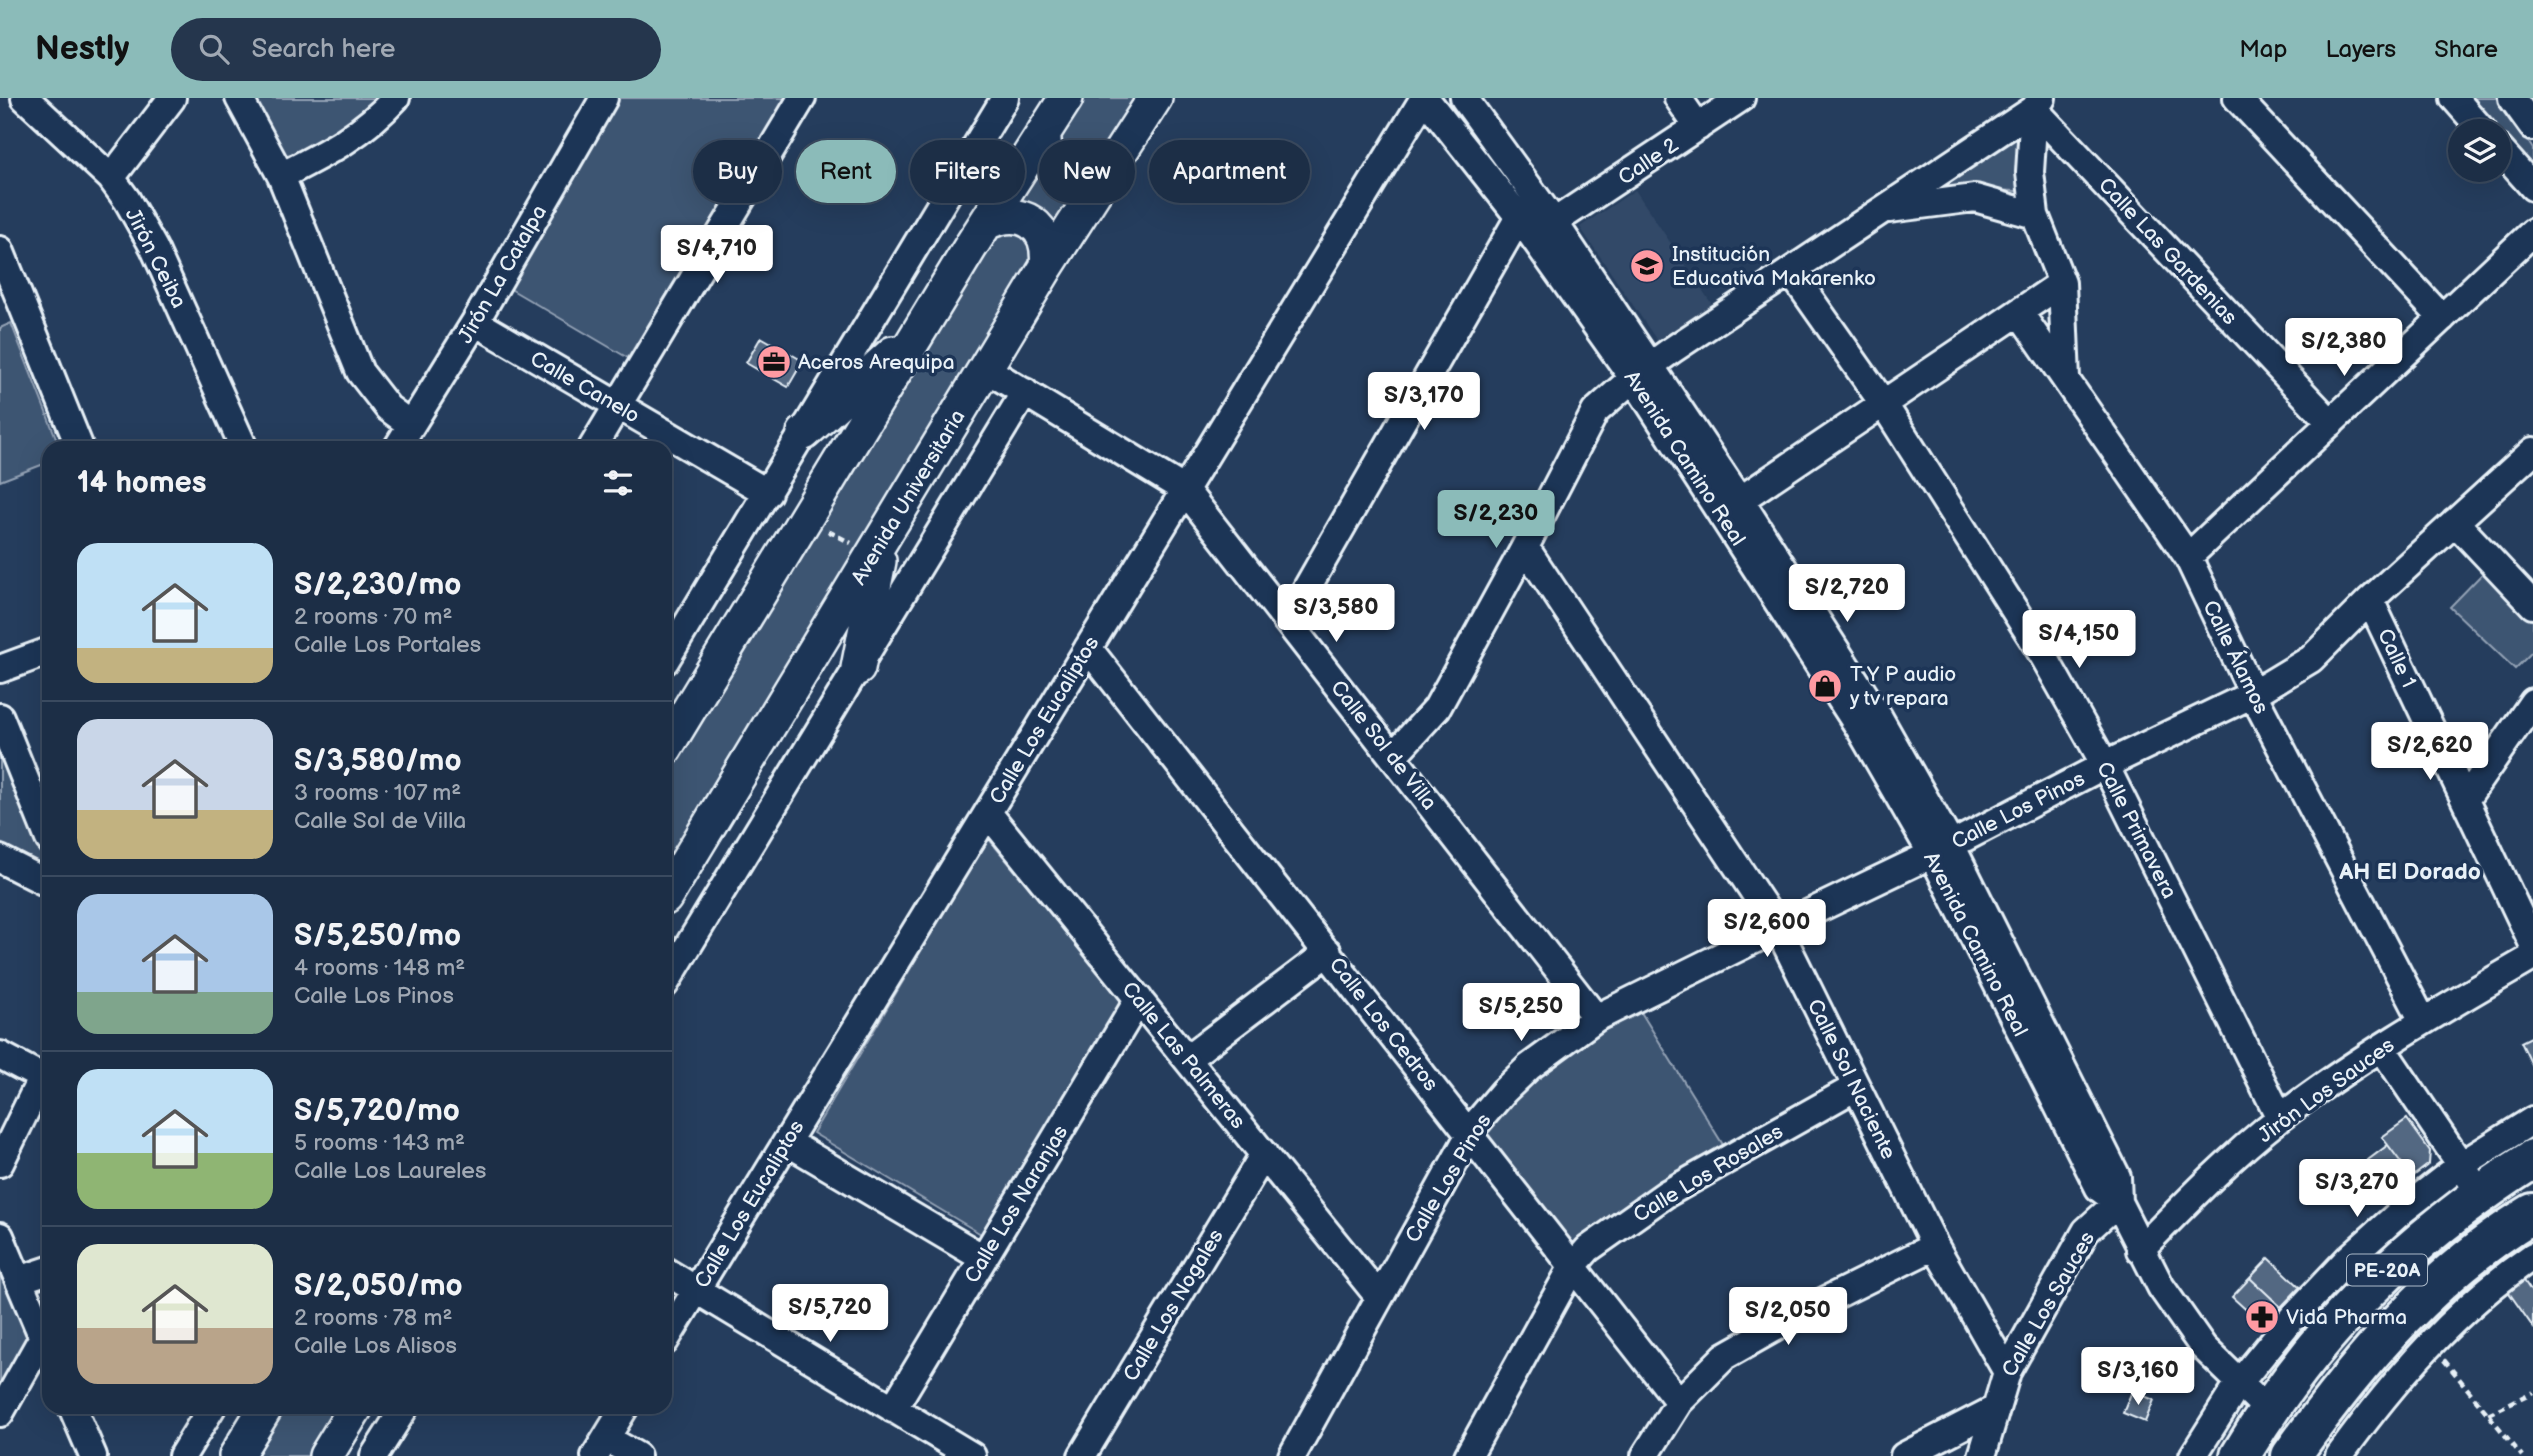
<!DOCTYPE html>
<meta charset="utf-8">
<style>
body{margin:0;font-family:"Balsamiq Sans",sans-serif;background:#25364d;color:#f1f3f6;height:100vh;display:flex;flex-direction:column;font-size:26px;white-space:nowrap}
*{box-sizing:border-box;margin:0}
p{font-size:23px;color:#a0a8b3}
.icon{flex:none;width:38px;height:38px;fill:none;stroke:currentColor;stroke-width:2;stroke-linecap:round;stroke-linejoin:round}
.map{position:relative;flex:1;overflow:hidden}
.drawer{position:absolute;left:42px;top:343px;width:630px;height:973px;display:flex;flex-direction:column;background:#1c2e46;border-radius:21px;box-shadow:0 7px 28px #0002,0 0 0 2px #3a4a5f}
.drawer>*{flex:none}
.banner{position:absolute;left:693px;top:42px;width:665px;height:63px;display:flex;gap:14px}
.tools{position:absolute;left:2448px;top:21px;display:grid;gap:14px}
.tools a{display:grid;place-items:center;width:63px;height:63px;border-radius:50%;background:#1c2e46;box-shadow:0 7px 28px #0002,0 0 0 2px #3a4a5f;font-size:35px}
.price{position:absolute;translate:-50% -60px;padding:0 16px;border-radius:7px;background:#fff;color:#222;font-size:23px;line-height:46px;filter:drop-shadow(0 2px 4px #0008)}
.price::after{content:'';position:absolute;left:50%;top:42px;width:21px;height:16px;margin-left:-10px;background:inherit;clip-path:polygon(0 0,100% 0,50% 100%)}
.price.active{background:#8bbbb9;color:#111}
ul{padding:0;list-style:none}
li{display:flex;align-items:center;gap:21px;height:175px;padding:0 35px}
li+li{border-top:2px solid #3a4a5f}
li span{display:grid;place-items:center;flex:none;width:196px;height:140px;border-radius:21px;color:#555}
li>.icon{margin-inline-start:auto}
span .icon{width:84px;height:84px;fill:#fffc;stroke-width:1}
li b{font-size:30px}
h2{display:flex;justify-content:space-between;align-items:center;height:84px;padding:0 35px;font-size:30px}
.tag{padding:0 24px;border-radius:32px;background:#1c2e46;box-shadow:0 7px 28px #0002,0 0 0 2px #3a4a5f;font-size:24px;line-height:63px}
.tag.active{background:#8bbbb9;color:#111}
header{display:flex;align-items:center;gap:42px;box-sizing:border-box;height:98px;padding:0 35px;background:#8bbbb9;color:#111}
header strong{font-size:33px}
nav{display:flex;gap:38px;margin-inline-start:auto;font-size:24px}
.search{width:490px;height:63px;background:#25364d;display:flex;align-items:center;gap:18px;box-sizing:border-box;padding:0 24px;border-radius:38px;color:#a0a8b3;font-size:26px}
.map>svg:first-child{display:block}
.built{fill:#334a68}
.green{fill:#3e5472;stroke:#93a2b5;stroke-width:2}
.building{fill:#536782;stroke:#e8f1f8;stroke-width:2}
.lines{fill:none;stroke-linecap:round;stroke-linejoin:round}
.minor-casing{stroke:#e8f1f8;stroke-width:32}
.major-casing{stroke:#e8f1f8;stroke-width:38}
.highway-casing{stroke:#e8f1f8;stroke-width:44}
.path{stroke:#e8f1f8;stroke-width:4.5;stroke-dasharray:7 5;stroke-linecap:butt}
.minor{stroke:#1d3557;stroke-width:26}
.major{stroke:#1d3557;stroke-width:33}
.highway{stroke:#1d3557;stroke-width:38}
.labels{text-anchor:middle;stroke-width:7;stroke-linejoin:round;paint-order:stroke}
.shield{fill:#1d3557;stroke:#abb9c8;stroke-width:2}
.shield-label{font-size:19px;font-weight:bold;fill:#e8f1f8}
.street-label{font-size:21px;fill:#e8f1f8;stroke:#1d3557}
.poi-label{font-size:21px;fill:#e8f1f8;stroke:#1d3557;text-anchor:start}
.neighbourhood-label{font-size:23px;font-weight:bold;fill:#e8f1f8;stroke:#1d3557}
</style>
<header>
<strong>Nestly</strong>
<div class="search"><svg class="icon" aria-label="search" viewBox="0 0 24 24"><circle cx="10" cy="10" r="6"/><path d="M15 15l6 6"/></svg>Search here</div>
<nav><a>Map</a><a>Layers</a><a>Share</a></nav>
</header>
<div class="map">
<svg width="2533" height="1358" viewBox="0 0 2533 1358">
<rect width="100%" height="100%" fill="#253d5d"/>
<filter id="ink" filterUnits="userSpaceOnUse"><feTurbulence type="fractalNoise" baseFrequency=".0143" numOctaves="2"/><feDisplacementMap in="SourceGraphic" scale="14" xChannelSelector="R" yChannelSelector="G"/><feConvolveMatrix kernelMatrix="1 2 1 2 8 2 1 2 1" color-interpolation-filters="sRGB"/></filter>
<g filter="url(#ink)">
<path class="built" d="M 1635,92 L 1713,208 L 1658,244 L 1580,129 Z"/>
<path class="green" d="M 249,0 L 378,0 L 337,36 L 305,52 L 283,58 Z
M 616,0 L 786,0 L 628,260 L 507,189 Z
M 1079,0 L 1145,0 L 665,780 L 665,672 L 987,141 Z
M 2468,0 L 2499,0 L 2533,51 L 2533,68 L 2517,59 L 2499,37 L 2499,33 L 2496,33 Z
M 2024,30 L 2017,93 L 1938,90 Z
M 11,225 L 60,350 L 49,350 L 49,364 L 0,383 L 0,230 Z
M 2486,472 L 2533,517 L 2533,553 L 2515,571 L 2450,509 Z
M 0,651 L 46,769 L 0,745 Z
M 988,740 L 1123,904 L 981,1136 L 813,1035 Z
M 1639,911 L 1725,1050 L 1572,1154 L 1482,1039 L 1538,976 L 1604,929 Z
M 0,1176 L 32,1235 L 0,1290 Z
M 279,1309 L 344,1309 L 315,1358 L 249,1358 Z"/>
<path class="building" d="M 761,239 L 803,263 L 788,289 L 746,265 Z
M 2533,938 L 2533,969 L 2521,944 Z
M 2407,1021 L 2430,1053 L 2429,1066 L 2412,1079 L 2382,1039 Z
M 2388,1047 L 2412,1079 L 2389,1099 L 2364,1065 Z
M 2269,1160 L 2300,1189 L 2281,1209 L 2250,1180 Z
M 2521,1178 L 2533,1196 L 2533,1229 L 2505,1189 Z
M 2250,1180 L 2281,1209 L 2264,1228 L 2232,1199 Z
M 2132,1293 L 2154,1302 L 2145,1324 L 2123,1315 Z"/>
<g class="lines">
<g class="minor-casing">
<path id="minor" d="M 25,0 L 111,80 L 127,102 L 154,150 L 244,350
M 239,0 L 281,78 L 360,274 L 388,310 L 411,327
M 1425,0 L 1519,119 L 1633,280 L 1860,631 L 1932,756 L 2099,1090 L 2118,1104
M 1464,0 L 1554,124 L 1740,402 L 1878,618 L 1951,747 L 2117,1079 L 2118,1104 L 2161,1189 L 2203,1249 L 2269,1313
M 1678,0 L 1698,29
M 2237,0 L 2442,220
M 2454,0 L 2483,33
M 2512,0 L 2533,29
M 2034,11 L 2331,325
M 2034,11 L 2030,74 L 2035,117
M 2499,51 L 2533,89
M 281,78 C 326,55 361,38 396,0
M 111,80 L 172,0
M 1889,111 L 1975,100 L 2035,117 L 2062,185 L 2066,281
M 1554,124 L 1741,0
M 0,152 L 80,350
M 1791,174 L 1883,305 L 2043,557 L 2105,667 L 2280,1020
M 2019,214 L 2188,459 L 2253,596 L 2423,923
M 475,224 L 768,395
M 986,271 L 1185,392 L 1596,920
M 397,350 L 475,224 L 604,0
M 592,350 L 802,0
M 1740,402 L 2062,185
M 2455,424 L 2533,507
M 1525,449 L 1778,830 L 1935,1148 L 2007,1274
M 2188,459 L 2533,134
M 2370,502 L 2533,846
M 1288,523 L 1519,119
M 1088,550 L 1679,1304
M 665,563 L 1005,0
M 0,571 L 49,553
M 0,619 L 49,741
M 1393,658 L 1437,610 L 1525,449 L 1595,314 L 1633,280 L 1672,252 L 2034,11 L 2042,0
M 2465,702 L 2533,604
M 988,715 L 1379,1199
M 0,761 L 49,786
M 665,886 L 1025,294
M 2382,950 L 2471,1082
M 0,957 L 49,983
M 1187,961 L 1328,854
M 787,1044 L 983,1160
M 0,1065 L 42,979
M 0,1138 L 49,1254
M 2140,1152 C 2185,1106 2230,1059 2280,1020 C 2359,959 2447,909 2533,859
M 665,1173 L 972,1358
M 19,1182 L 49,1172
M 665,1243 L 1424,0
M 72,1309 L 93,1358
M 893,1311 L 1139,901
M 0,1315 L 43,1239
M 606,1340 L 637,1358
M 182,1358 L 212,1309
M 374,1358 L 405,1309
M 595,1358 L 625,1309
M 1082,1358 L 1264,1056
M 1292,1358 L 1475,1027 L 1504,993 L 1529,969 L 1596,920 L 1778,830 L 1951,747 L 2105,667 L 2253,596 L 2311,561 L 2370,502 L 2533,353
M 1468,1358 L 1573,1168 L 1588,1151 L 1666,1096 L 1856,989
M 1645,1358 L 1679,1304 L 1725,1258 L 1810,1210 L 1935,1148
M 1904,1358 L 1995,1311
M 1982,1358 L 2007,1274 L 2086,1133 L 2118,1104
M 2193,1358 L 2239,1285 L 2293,1219 L 2348,1161 L 2403,1112 L 2461,1067 L 2533,1022
M 2339,1358 C 2394,1282 2455,1211 2533,1158"/>
</g>
<g class="major-casing">
<path id="major" d="M 1044,34 C 1042,75 1072,91 1107,71
M 986,125 C 1023,108 1051,127 1047,168
M 804,335 L 893,255
M 858,570 L 879,463
M 665,651 L 971,148 L 1066,0
M 665,800 L 1047,168 L 1155,0
M 236,1358 L 266,1309
M 326,1358 L 356,1309"/>
</g>
<g class="highway-casing">
<path id="highway" d="M 2240,1358 C 2315,1232 2410,1139 2533,1061
M 2291,1358 C 2358,1264 2433,1175 2533,1115"/>
</g>
<path class="path" d="M 828,433 L 851,445
M 2444,1262 L 2522,1358
M 2488,1316 L 2533,1294"/>
<use href="#minor" class="minor"/>
<use href="#major" class="major"/>
<use href="#highway" class="highway"/>
</g>
</g>
<defs>
<g id="school-disc" transform="scale(1.75)"><circle r="9.5" fill="#ff9aa2" stroke="#1d3557"/><path d="M0-5L7-2L0 1L-7-2ZM-4 1L0 2.5L4 1V4Q0 6-4 4Z" fill="#111"/></g>
<g id="office-disc" transform="scale(1.75)"><circle r="9.5" fill="#ff9aa2" stroke="#1d3557"/><path d="M-6-3h4V-5.5h4V-3h4V5H-6ZM-1-4.5V-3h2v-1.5ZM-6 0V1H6V0Z" fill="#111"/></g>
<g id="shop-disc" transform="scale(1.75)"><circle r="9.5" fill="#ff9aa2" stroke="#1d3557"/><path d="M-5-2.5h2.3a2.7 3.5 0 0 1 5.4 0H5L5.5 6h-11ZM-1.5-2.5h3a1.5 2.3 0 0 0-3 0Z" fill="#111"/></g>
<g id="pharmacy-disc" transform="scale(1.75)"><circle r="9.5" fill="#ff9aa2" stroke="#1d3557"/><path d="M-2-6h4v4h4v4h-4v4h-4v-4h-4v-4h4Z" fill="#111"/></g>
</defs>
<g fill-rule="evenodd">
<use href="#school-disc" x="1647" y="168"/>
<use href="#office-disc" x="774" y="264"/>
<use href="#shop-disc" x="1825" y="588"/>
<use href="#pharmacy-disc" x="2262" y="1219"/>
</g>
<g class="labels">
<rect class="shield" x="2347" y="1156.5" width="80" height="31" rx="5"/>
<g class="shield-label">
<text x="2387" y="1179">PE-20A</text>
</g>
<g class="street-label">
<text transform="translate(1648 63) rotate(-34)" y="7">Calle 2</text>
<text transform="translate(2168 153) rotate(47)" y="7">Calle Las Gardenias</text>
<text transform="translate(156 160) rotate(63)" y="7">Jirón Ceiba</text>
<text transform="translate(502 176) rotate(-60)" y="7">Jirón La Catalpa</text>
<text transform="translate(585 289) rotate(30)" y="7">Calle Canelo</text>
<text transform="translate(1685 360) rotate(57)" y="7">Avenida Camino Real</text>
<text transform="translate(908 399) rotate(-59)" y="7">Avenida Universitaria</text>
<text transform="translate(2236 559) rotate(64)" y="7">Calle Álamos</text>
<text transform="translate(2397 560) rotate(65)" y="7">Calle 1</text>
<text transform="translate(1044 622) rotate(-59)" y="7">Calle Los Eucaliptos</text>
<text transform="translate(1384 647) rotate(52)" y="7">Calle Sol de Villa</text>
<text transform="translate(2018 712) rotate(-27)" y="7">Calle Los Pinos</text>
<text transform="translate(2137 732) rotate(63)" y="7">Calle Primavera</text>
<text transform="translate(1976 846) rotate(63)" y="7">Avenida Camino Real</text>
<text transform="translate(1384 926) rotate(52)" y="7">Calle Los Cedros</text>
<text transform="translate(1184 957) rotate(51)" y="7">Calle Las Palmeras</text>
<text transform="translate(1852 981) rotate(64)" y="7">Calle Sol Naciente</text>
<text transform="translate(2326 992) rotate(-36)" y="7">Jirón Los Sauces</text>
<text transform="translate(1708 1075) rotate(-31)" y="7">Calle Los Rosales</text>
<text transform="translate(1448 1080) rotate(-59)" y="7">Calle Los Pinos</text>
<text transform="translate(749 1106) rotate(-59)" y="7">Calle Los Eucaliptos</text>
<text transform="translate(1016 1106) rotate(-59)" y="7">Calle Los Naranjas</text>
<text transform="translate(2048 1206) rotate(-60)" y="7">Calle Los Sauces</text>
<text transform="translate(1173 1207) rotate(-59)" y="7">Calle Los Nogales</text>
</g>
<g class="poi-label">
<text x="1672" y="163">Institución<tspan x="1672" dy="24">Educativa Makarenko</tspan></text>
<text x="798" y="271">Aceros Arequipa</text>
<text x="1850" y="583">T Y P audio<tspan x="1850" dy="24">y tv repara</tspan></text>
<text x="2286" y="1226">Vida Pharma</text>
</g>
<g class="neighbourhood-label">
<text x="2410" y="781">AH El Dorado</text>
</g>
</g>
</svg>
<div class="tools">
<a><svg class="icon" aria-label="layers" viewBox="0 0 24 24"><path d="M12 4l9 5-9 5-9-5zM3 14l9 5 9-5"/></svg></a>
</div>
<b class="price" style="left:717px;top:187px">S/4,710</b>
<b class="price" style="left:2344px;top:280px">S/2,380</b>
<b class="price" style="left:1424px;top:334px">S/3,170</b>
<b class="price active" style="left:1496px;top:452px">S/2,230</b>
<b class="price" style="left:1847px;top:526px">S/2,720</b>
<b class="price" style="left:1336px;top:546px">S/3,580</b>
<b class="price" style="left:2079px;top:572px">S/4,150</b>
<b class="price" style="left:2430px;top:684px">S/2,620</b>
<b class="price" style="left:1767px;top:861px">S/2,600</b>
<b class="price" style="left:1521px;top:945px">S/5,250</b>
<b class="price" style="left:2357px;top:1121px">S/3,270</b>
<b class="price" style="left:830px;top:1246px">S/5,720</b>
<b class="price" style="left:1788px;top:1249px">S/2,050</b>
<b class="price" style="left:2138px;top:1309px">S/3,160</b>
<div class="banner">
<a class="tag">Buy</a>
<a class="tag active">Rent</a>
<a class="tag">Filters</a>
<a class="tag">New</a>
<a class="tag">Apartment</a>
</div>
<section class="drawer">
<h2>14 homes<svg class="icon" aria-label="filters" viewBox="0 0 24 24"><path d="M4 7h16M4 17h16"/><circle cx="9" cy="7" r="2"/><circle cx="15" cy="17" r="2"/></svg></h2>
<ul>
<li><span style="background:linear-gradient(#bfe0f5 75%,#c2b280 0)"><svg class="icon" aria-label="home" viewBox="0 0 24 24"><path d="M3 11l9-7 9 7M6 9v11h12V9"/></svg></span><div><b>S/2,230/mo</b><p>2 rooms · 70 m²</p><p>Calle Los Portales</p></div></li>
<li><span style="background:linear-gradient(#c9d6e8 65%,#c2b280 0)"><svg class="icon" aria-label="home" viewBox="0 0 24 24"><path d="M3 11l9-7 9 7M6 9v11h12V9"/></svg></span><div><b>S/3,580/mo</b><p>3 rooms · 107 m²</p><p>Calle Sol de Villa</p></div></li>
<li><span style="background:linear-gradient(#a9c7e8 70%,#7fa58c 0)"><svg class="icon" aria-label="home" viewBox="0 0 24 24"><path d="M3 11l9-7 9 7M6 9v11h12V9"/></svg></span><div><b>S/5,250/mo</b><p>4 rooms · 148 m²</p><p>Calle Los Pinos</p></div></li>
<li><span style="background:linear-gradient(#bfe0f5 60%,#8fb573 0)"><svg class="icon" aria-label="home" viewBox="0 0 24 24"><path d="M3 11l9-7 9 7M6 9v11h12V9"/></svg></span><div><b>S/5,720/mo</b><p>5 rooms · 143 m²</p><p>Calle Los Laureles</p></div></li>
<li><span style="background:linear-gradient(#dfe7d0 60%,#b9a48a 0)"><svg class="icon" aria-label="home" viewBox="0 0 24 24"><path d="M3 11l9-7 9 7M6 9v11h12V9"/></svg></span><div><b>S/2,050/mo</b><p>2 rooms · 78 m²</p><p>Calle Los Alisos</p></div></li>
</ul>
</section>
</div>
